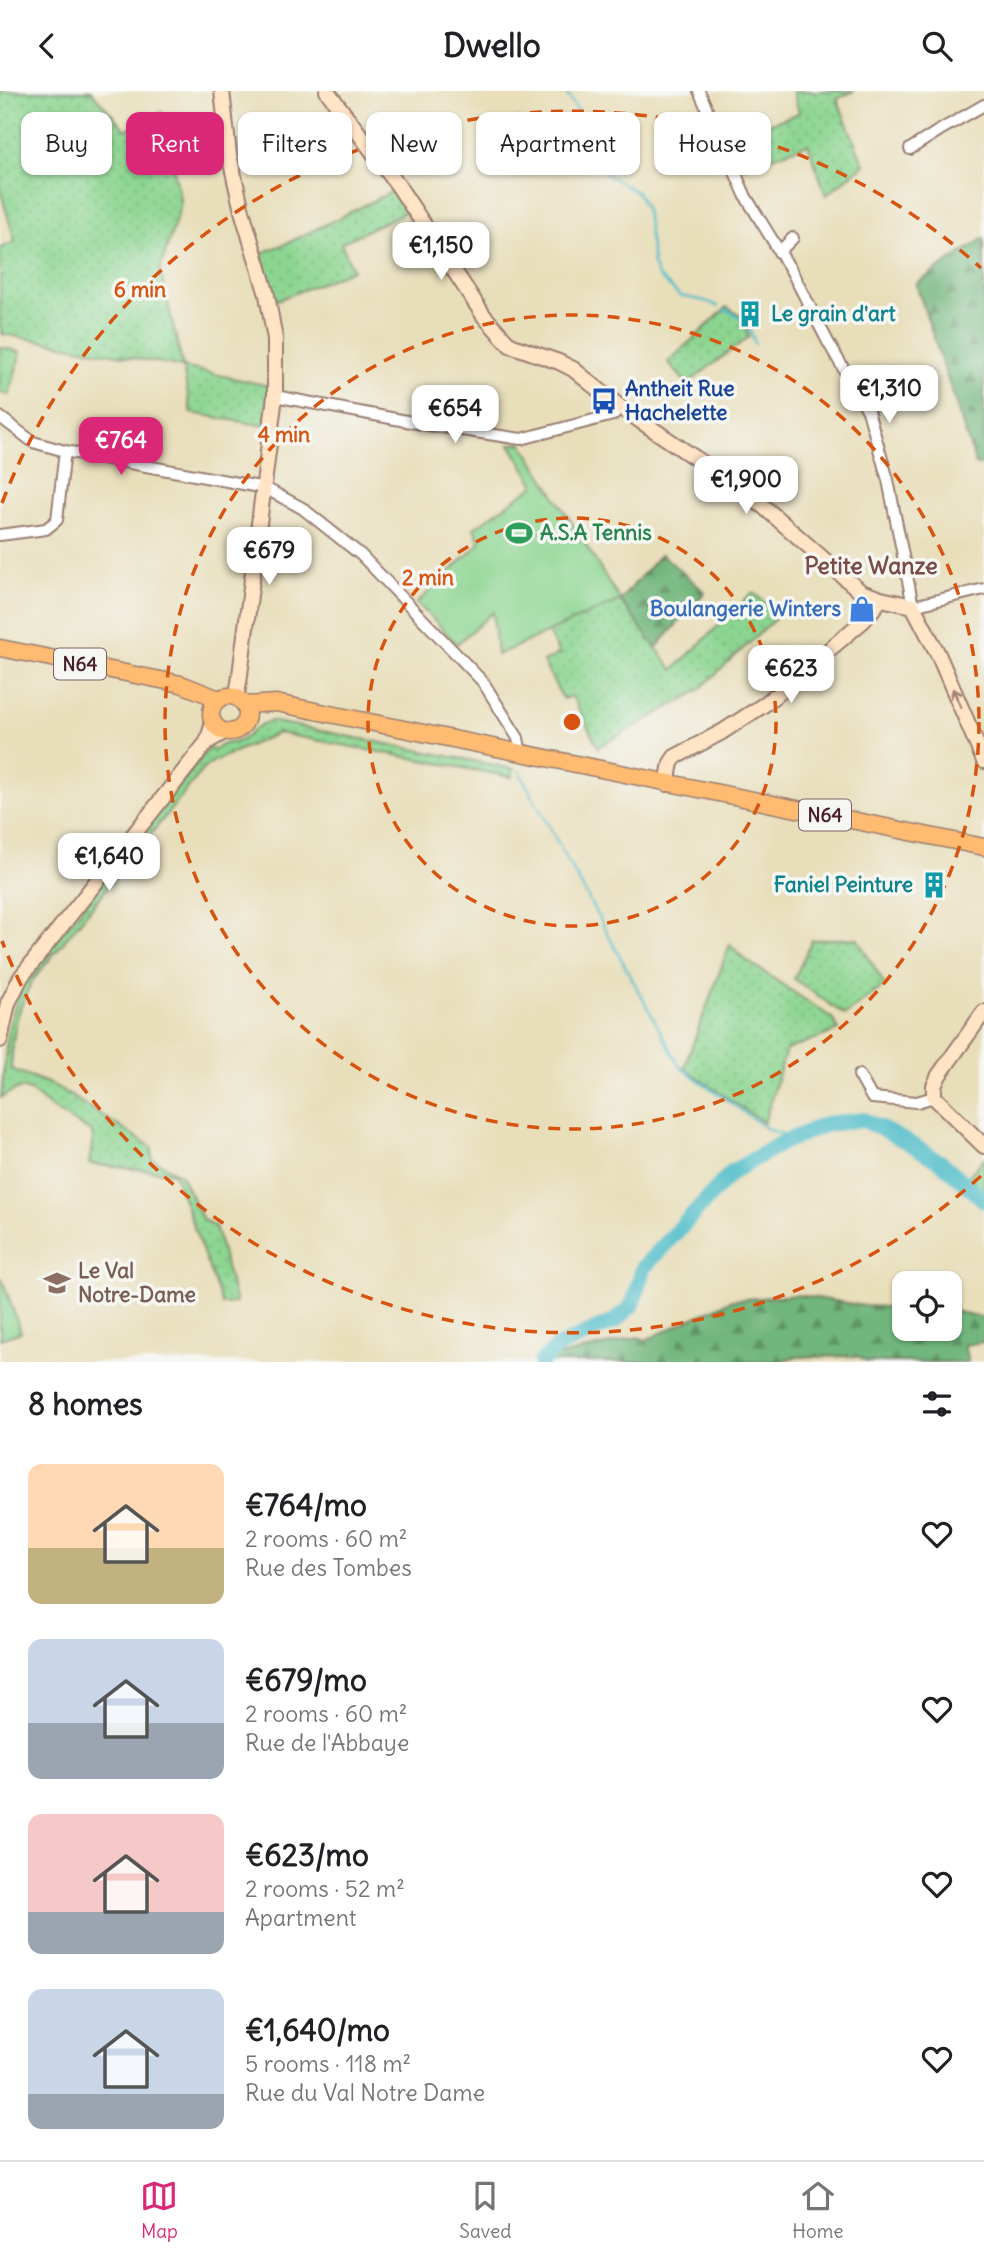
<!DOCTYPE html>
<meta charset="utf-8">
<style>
body{margin:0;font-family:Delius,sans-serif;background:#f6f6f6;color:#202124;height:100vh;display:flex;flex-direction:column;font-size:26px;white-space:nowrap}
*{box-sizing:border-box;margin:0}
p{font-size:23px;color:#757577}
.icon{flex:none;width:38px;height:38px;fill:none;stroke:currentColor;stroke-width:2;stroke-linecap:round;stroke-linejoin:round}
.map{position:relative;height:1271px;overflow:hidden}
.drawer{display:flex;flex-direction:column;background:#fff;flex:1}
.drawer>*{flex:none}
.hud{position:absolute;left:21px;top:21px;width:943px;height:63px;display:flex;gap:14px}
.controls{position:absolute;left:892px;top:1180px;display:grid;gap:14px}
.controls a{display:grid;place-items:center;width:70px;height:70px;border-radius:14px;background:#fff;box-shadow:0 2px 5px #0004;font-size:35px}
.price{position:absolute;translate:-50% -60px;padding:0 16px;border-radius:14px;background:#fff;color:#222;font-size:23px;line-height:46px;filter:drop-shadow(0 2px 4px #0008)}
.price::after{content:'';position:absolute;left:50%;top:42px;width:21px;height:16px;margin-left:-10px;background:inherit;clip-path:polygon(0 0,100% 0,50% 100%)}
.price.current{background:#db2777;color:#fff}
ul{padding:0;list-style:none}
li{display:flex;align-items:center;gap:21px;height:175px;padding:0 28px}
li span{display:grid;place-items:center;flex:none;width:196px;height:140px;border-radius:14px;color:#555}
li>.icon{margin-inline-start:auto}
span .icon{width:84px;height:84px;fill:#fffc;stroke-width:1}
li b{font-size:30px}
h2{display:flex;justify-content:space-between;align-items:center;height:84px;padding:0 28px;font-size:30px}
.tag{padding:0 24px;border-radius:14px;background:#fff;box-shadow:0 2px 5px #0004;font-size:24px;line-height:63px}
.tag.current{background:#db2777;color:#fff}
header{display:flex;justify-content:space-between;align-items:center;height:91px;padding:0 28px;background:#fff;font-size:32px;font-weight:700}
.tabs{display:flex;justify-content:space-around;align-items:center;height:98px;border-top:2px solid #e0e0e0;background:#fff;font-size:19px;color:#757577}
.tabs a{display:grid;justify-items:center;gap:4px}
.tabs .current{color:#db2777}
.map>svg:first-child{display:block}
.grass{fill:url(#grass-dots);stroke:#6b7a5e;stroke-width:2}
.forest{fill:url(#forest-firs);stroke:#5e6a53;stroke-width:2}
.pitch{fill:#8cd591;stroke:#6b7a5e;stroke-width:2}
.lines{fill:none;stroke-linecap:round;stroke-linejoin:round}
.stream{stroke:#50bdc9;stroke-width:2.5}
.river{stroke:#50bdc9;stroke-width:16}
.street-casing{stroke:#997e72;stroke-width:14}
.secondary-casing{stroke:#997e72;stroke-width:18}
.primary-casing{stroke:#997e72;stroke-width:19}
.street{stroke:#fff;stroke-width:10}
.secondary{stroke:#ffe4c6;stroke-width:14}
.primary{stroke:#febb71;stroke-width:16}
.oneway{stroke:#a48278}
.ring{fill:none;stroke:#d8530f;stroke-width:3.5;stroke-dasharray:12 9}
.labels{text-anchor:middle;stroke-width:7;stroke-linejoin:round;paint-order:stroke}
.shield{fill:#f6f6f2;stroke:#7e6067;stroke-width:2}
.shield-label{font-size:19px;font-weight:bold;fill:#4a1f2b}
.culture-label{font-size:21px;font-weight:bold;fill:#0d838f;stroke:#f6f6f2;text-anchor:start}
.transit-label{font-size:21px;font-weight:bold;fill:#164399;stroke:#f6f6f2;text-anchor:start}
.leisure-label{font-size:21px;font-weight:bold;fill:#27864d;stroke:#f6f6f2;text-anchor:start}
.shop-label{font-size:21px;font-weight:bold;fill:#366cbe;stroke:#f6f6f2;text-anchor:end}
.education-label{font-size:21px;font-weight:bold;fill:#785e54;stroke:#f6f6f2;text-anchor:start}
.neighbourhood-label{font-size:23px;font-weight:bold;fill:#7a4b48;stroke:#f6f6f2}
.centre{fill:#d8530f;stroke:#f6f6f2;stroke-width:3.5}
.ring-label{font-size:21px;text-anchor:middle;font-weight:bold;fill:#d8530f;stroke:#f6f6f2;stroke-width:7;stroke-linejoin:round;paint-order:stroke}
</style>
<header><svg class="icon" aria-label="back" viewBox="0 0 24 24"><path d="M15 5l-7 7 7 7"/></svg>Dwello<svg class="icon" aria-label="search" viewBox="0 0 24 24"><circle cx="10" cy="10" r="6"/><path d="M15 15l6 6"/></svg></header>
<div class="map">
<svg width="984" height="1271" viewBox="0 0 984 1271">
<defs>
<pattern id="grass-dots" width="8" height="8" patternUnits="userSpaceOnUse" patternTransform="scale(1.75)"><rect width="8" height="8" fill="#8cd591"/><path d="M2 2h.1M6 6h.1" fill="none" stroke="#7ab67d" stroke-width="1.8" stroke-linecap="round"/></pattern>
<pattern id="forest-firs" width="22" height="20" patternUnits="userSpaceOnUse" patternTransform="scale(1.75)"><rect width="22" height="20" fill="#71b67b"/><path d="M5 1l3.5 6h-7zM16 11l3.5 6h-7z" fill="#5f9365"/></pattern>
</defs>
<rect width="100%" height="100%" fill="#f6f6f2"/>
<filter id="ink" filterUnits="userSpaceOnUse"><feTurbulence type="fractalNoise" baseFrequency=".0143" numOctaves="2"/><feDisplacementMap in="SourceGraphic" scale="14" xChannelSelector="R" yChannelSelector="G"/><feConvolveMatrix kernelMatrix="1 2 1 2 8 2 1 2 1" color-interpolation-filters="sRGB"/></filter>
<filter id="wash" filterUnits="userSpaceOnUse"><feTurbulence type="fractalNoise" baseFrequency=".00686" numOctaves="4" result="noise"/><feDisplacementMap in="SourceGraphic" scale="28" xChannelSelector="R" yChannelSelector="G"/><feGaussianBlur stdDeviation="1.57" result="paint"/><feColorMatrix in="noise" values="0 0 0 0 0 0 0 0 0 0 0 0 0 0 0 0 0 1.4 0 .05"/><feComposite in="paint" operator="in"/></filter>
<g filter="url(#wash)">
<rect width="100%" height="100%" fill="#e8deba"/>
<path class="grass" d="M 0,0 L 91,0 L 126,39 L 162,21 L 181,112 L 160,179 L 183,276 L 269,295 L 265,335 L 191,322 L 183,276 L 2,243 L 0,235 L 0,157 L 15,151 L 0,98 Z
M 793,0 L 854,0 L 837,8 L 864,74 L 826,104 L 808,53 L 742,77 L 730,47 L 799,22 Z
M 393,100 L 407,120 L 341,152 L 353,179 L 273,211 L 261,162 L 290,151 Z
M 727,216 L 743,227 L 749,246 L 687,293 L 668,271 Z
M 753,501 L 779,524 L 698,600 L 598,656 L 572,605 L 563,608 L 543,571 L 559,563 L 548,541 L 620,509 L 673,579 Z
M 271,630 L 514,678 L 512,686 L 278,642 L 214,670 L 205,676 L 32,890 C 15,924 13,942 11,978 L 55,995 L 152,1056 L 152,1068 L 181,1084 L 203,1129 L 215,1135 L 236,1212 L 222,1213 L 174,1082 L 89,1073 L 93,1047 L 91,1041 C 78,1033 65,1026 53,1018 C 32,1004 29,987 1,1007 L 8,939 L 21,894 L 209,657 L 214,659 C 226,649 229,654 241,649 C 253,643 255,633 271,630 Z
M 857,847 L 885,894 L 845,924 L 794,888 L 812,849 Z
M 730,853 L 743,867 L 832,927 L 839,939 L 786,959 L 764,1032 L 684,977 Z
M 984,1067 L 984,1103 L 967,1087 Z"/>
<path class="forest" d="M 984,147 L 984,374 L 976,374 L 916,193 Z
M 661,463 L 705,501 L 656,557 L 620,509 Z
M 798,1204 L 865,1215 L 905,1217 L 905,1237 L 950,1237 L 950,1219 L 984,1227 L 984,1251 L 964,1254 L 968,1271 L 867,1271 L 858,1265 L 794,1266 L 778,1271 L 535,1271 L 638,1246 L 646,1249 L 732,1209 Z"/>
<path class="pitch" d="M 0,256 L 21,261 L 9,304 L 0,301 Z
M 522,352 L 620,509 L 497,564 L 493,521 L 457,553 L 417,512 L 480,452 L 474,437 L 535,394 L 510,353 Z
M 2,1188 L 21,1241 L 0,1248 L 0,1189 Z"/>
<g class="lines">
<path class="stream" d="M 565,0 L 585,31 L 606,83 L 638,102 L 646,119 L 653,173 L 658,185 L 680,205 L 705,210 L 718,215
M 725,219 C 745,227 749,232 755,253
M 519,680 L 680,976 L 769,1039 L 796,1046"/>
<path class="river" d="M 541,1271 L 557,1256 L 615,1230 L 633,1213 L 643,1177 L 732,1081 L 782,1052 L 826,1033 L 864,1029 L 909,1052 L 942,1072 L 984,1109"/>
</g>
</g>
<g filter="url(#ink)">
<g class="lines">
<g class="street-casing">
<path id="street" d="M 699,0 L 746,106 L 792,181 L 828,251 L 868,320 L 888,389 L 913,515 L 984,498
M 910,58 L 940,39 L 984,14
M 779,161 L 793,147
M 275,305 L 422,333 L 521,348 L 613,324 L 620,316
M 0,326 L 33,351 L 65,360 L 265,397 L 302,417 L 361,464 L 483,591 L 518,647 L 521,663
M 0,444 L 46,438 L 57,429 L 65,360
M 859,984 L 872,1007 L 917,1011 L 934,1006"/>
</g>
<g class="secondary-casing">
<path id="secondary" d="M 222,0 L 229,63 L 242,120 L 267,204 L 275,248 L 275,305 L 239,592 L 236,606
M 327,0 L 397,93 L 484,225 L 510,254 L 559,271 L 573,278 L 620,316 L 729,390 L 764,416 L 861,501 L 881,508 L 913,515 L 938,563 L 984,670
M 207,651 L 224,641
M 667,693 L 671,672 L 675,666 L 722,641 L 765,613 L 863,530 L 881,508
M 984,921 L 939,984 L 934,995 L 934,1006 L 984,1055
M 0,949 L 8,912 L 21,886 L 207,651 L 213,632"/>
</g>
<g class="primary-casing">
<path id="primary" d="M 0,557 L 181,593 L 219,608
M211 623a18 18 0 1 1 36 0a18 18 0 1 1-36 0Z
M 246,614 L 276,612 L 984,756"/>
</g>
<use href="#street" class="street"/>
<use href="#secondary" class="secondary"/>
<use href="#primary" class="primary"/>
</g>
<defs><path id="oneway-shaft" d="M-6 0H5M1.5-3L5.5 0L1.5 3" fill="none" stroke-width="1.6" stroke-linecap="round" stroke-linejoin="round" transform="scale(1.75)"/></defs>
<use class="oneway" href="#oneway-shaft" transform="translate(957 607) rotate(-113)"/>
</g>
<g class="ring">
<circle cx="572" cy="631" r="204"/>
<circle cx="572" cy="631" r="407"/>
<path d="M981 1085A611 611 0 0 1 2 850M2 412A611 611 0 0 1 981 177"/>
</g>
<defs>
<g id="building-bare" transform="scale(2.1)"><path d="M-4-6H4V6H1V3H-1V6H-4ZM-2.5-4.3h1.7v1.8h-1.7ZM.8-4.3h1.7v1.8H.8ZM-2.5-1h1.7V.8h-1.7ZM.8-1h1.7V.8H.8Z" fill="#0f9aa8" stroke="#f6f6f2" stroke-width="2.5" paint-order="stroke"/></g>
<g id="bus-bare" transform="scale(2.1)"><path d="M-5-6H5V4H4V6H2V4H-2V6H-4V4H-5ZM-3.5-4V0h7V-4ZM-3.5 1.2v1.5H-2V1.2ZM2 1.2v1.5H3.5V1.2Z" fill="#1a4fb4" stroke="#f6f6f2" stroke-width="2.5" paint-order="stroke"/></g>
<g id="stadium-bare" transform="scale(2.1)"><path d="M0-5a6.5 5 0 1 0 0 10a6.5 5 0 1 0 0-10ZM-3.5-1.8h7v3.6h-7Z" fill="#2e9e5b" stroke="#f6f6f2" stroke-width="2.5" paint-order="stroke"/></g>
<g id="shop-bare" transform="scale(2.1)"><path d="M-5-2.5h2.3a2.7 3.5 0 0 1 5.4 0H5L5.5 6h-11ZM-1.5-2.5h3a1.5 2.3 0 0 0-3 0Z" fill="#3f7fe0" stroke="#f6f6f2" stroke-width="2.5" paint-order="stroke"/></g>
<g id="school-bare" transform="scale(2.1)"><path d="M0-5L7-2L0 1L-7-2ZM-4 1L0 2.5L4 1V4Q0 6-4 4Z" fill="#8d6e63" stroke="#f6f6f2" stroke-width="2.5" paint-order="stroke"/></g>
</defs>
<g fill-rule="evenodd">
<use href="#building-bare" x="750" y="223"/>
<use href="#bus-bare" x="604" y="310"/>
<use href="#stadium-bare" x="519" y="442"/>
<use href="#shop-bare" x="862" y="518"/>
<use href="#building-bare" x="934" y="794"/>
<use href="#school-bare" x="57" y="1192"/>
</g>
<g class="labels">
<g class="shield">
<rect x="54" y="557.5" width="52" height="31" rx="5"/>
<rect x="799" y="708.5" width="52" height="31" rx="5"/>
</g>
<g class="shield-label">
<text x="80" y="580">N64</text>
<text x="825" y="731">N64</text>
</g>
<g class="culture-label">
<text x="771" y="230">Le grain d'art</text>
<text x="913" y="801" text-anchor="end">Faniel Peinture</text>
</g>
<g class="transit-label">
<text x="625" y="305">Antheit Rue<tspan x="625" dy="24">Hachelette</tspan></text>
</g>
<g class="leisure-label">
<text x="540" y="449">A.S.A Tennis</text>
</g>
<g class="shop-label">
<text x="841" y="525">Boulangerie Winters</text>
</g>
<g class="education-label">
<text x="78" y="1187">Le Val<tspan x="78" dy="24">Notre-Dame</tspan></text>
</g>
<g class="neighbourhood-label">
<text x="871" y="483">Petite Wanze</text>
</g>
</g>
<circle cx="572" cy="631" r="10" class="centre"/>
<g class="ring-label">
<text x="140" y="206">6 min</text>
<text x="284" y="351">4 min</text>
<text x="428" y="494">2 min</text>
</g>
</svg>
<div class="controls">
<a><svg class="icon" aria-label="locate" viewBox="0 0 24 24"><circle cx="12" cy="12" r="6"/><path d="M12 2v4M12 18v4M2 12h4M18 12h4"/></svg></a>
</div>
<b class="price" style="left:441px;top:191px">€1,150</b>
<b class="price" style="left:889px;top:334px">€1,310</b>
<b class="price" style="left:455px;top:354px">€654</b>
<b class="price current" style="left:121px;top:386px">€764</b>
<b class="price" style="left:746px;top:425px">€1,900</b>
<b class="price" style="left:269px;top:496px">€679</b>
<b class="price" style="left:791px;top:614px">€623</b>
<b class="price" style="left:109px;top:802px">€1,640</b>
<div class="hud">
<a class="tag">Buy</a>
<a class="tag current">Rent</a>
<a class="tag">Filters</a>
<a class="tag">New</a>
<a class="tag">Apartment</a>
<a class="tag">House</a>
</div>
</div>
<section class="drawer">
<h2>8 homes<svg class="icon" aria-label="filters" viewBox="0 0 24 24"><path d="M4 7h16M4 17h16"/><circle cx="9" cy="7" r="2"/><circle cx="15" cy="17" r="2"/></svg></h2>
<ul>
<li><span style="background:linear-gradient(#ffd9b3 60%,#c2b280 0)"><svg class="icon" aria-label="home" viewBox="0 0 24 24"><path d="M3 11l9-7 9 7M6 9v11h12V9"/></svg></span><div><b>€764/mo</b><p>2 rooms · 60 m²</p><p>Rue des Tombes</p></div><svg class="icon" aria-label="heart" viewBox="0 0 24 24"><path d="M12 20l-8-8c-3-5 5-10 8-4 3-6 11-1 8 4z"/></svg></li>
<li><span style="background:linear-gradient(#c9d6e8 60%,#9aa5b1 0)"><svg class="icon" aria-label="home" viewBox="0 0 24 24"><path d="M3 11l9-7 9 7M6 9v11h12V9"/></svg></span><div><b>€679/mo</b><p>2 rooms · 60 m²</p><p>Rue de l'Abbaye</p></div><svg class="icon" aria-label="heart" viewBox="0 0 24 24"><path d="M12 20l-8-8c-3-5 5-10 8-4 3-6 11-1 8 4z"/></svg></li>
<li><span style="background:linear-gradient(#f6c9c9 70%,#9aa5b1 0)"><svg class="icon" aria-label="home" viewBox="0 0 24 24"><path d="M3 11l9-7 9 7M6 9v11h12V9"/></svg></span><div><b>€623/mo</b><p>2 rooms · 52 m²</p><p>Apartment</p></div><svg class="icon" aria-label="heart" viewBox="0 0 24 24"><path d="M12 20l-8-8c-3-5 5-10 8-4 3-6 11-1 8 4z"/></svg></li>
<li><span style="background:linear-gradient(#c9d6e8 75%,#9aa5b1 0)"><svg class="icon" aria-label="home" viewBox="0 0 24 24"><path d="M3 11l9-7 9 7M6 9v11h12V9"/></svg></span><div><b>€1,640/mo</b><p>5 rooms · 118 m²</p><p>Rue du Val Notre Dame</p></div><svg class="icon" aria-label="heart" viewBox="0 0 24 24"><path d="M12 20l-8-8c-3-5 5-10 8-4 3-6 11-1 8 4z"/></svg></li>
</ul>
</section>
<nav class="tabs">
<a class="current"><svg class="icon" aria-label="map" viewBox="0 0 24 24"><path d="M3 6l6-2 6 2 6-2v14l-6 2-6-2-6 2zM9 4v14M15 6v14"/></svg>Map</a>
<a><svg class="icon" aria-label="saved" viewBox="0 0 24 24"><path d="M7 4h10v16l-5-4-5 4z"/></svg>Saved</a>
<a><svg class="icon" aria-label="home" viewBox="0 0 24 24"><path d="M3 11l9-7 9 7M6 9v11h12V9"/></svg>Home</a>
</nav>
